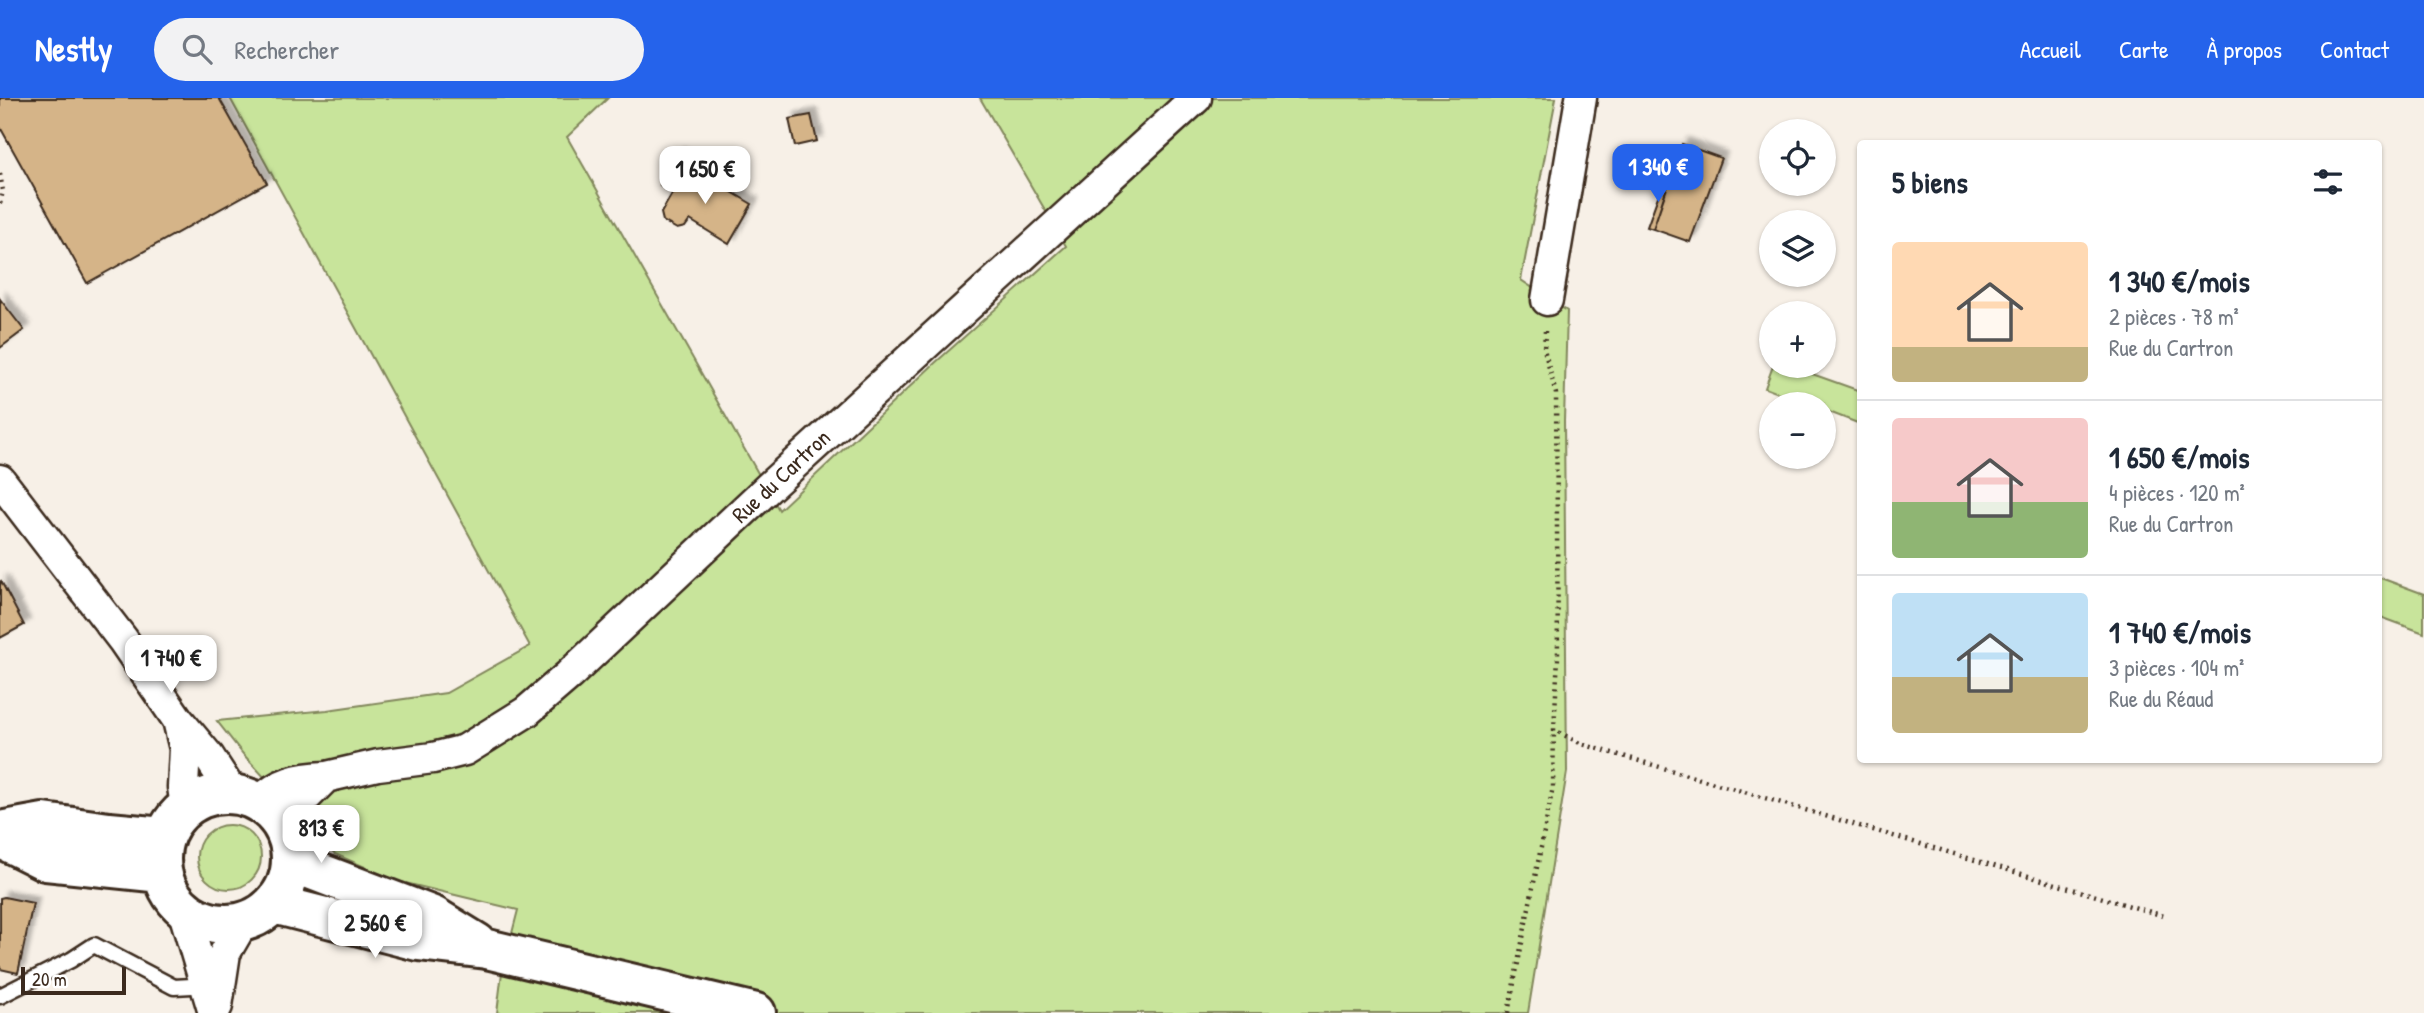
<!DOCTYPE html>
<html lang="fr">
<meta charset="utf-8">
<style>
body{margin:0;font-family:"Patrick Hand",sans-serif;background:#f2f2f3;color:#1f2937;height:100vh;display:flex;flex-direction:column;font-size:26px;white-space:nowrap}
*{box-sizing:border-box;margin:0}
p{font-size:23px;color:#747a83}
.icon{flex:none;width:38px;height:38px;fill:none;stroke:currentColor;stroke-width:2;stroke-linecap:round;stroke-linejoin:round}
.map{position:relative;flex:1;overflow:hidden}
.drawer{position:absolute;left:1857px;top:42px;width:525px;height:623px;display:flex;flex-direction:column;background:#fff;border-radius:7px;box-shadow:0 2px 5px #0004}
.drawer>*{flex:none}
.tools{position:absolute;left:1759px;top:21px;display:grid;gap:14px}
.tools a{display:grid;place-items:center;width:77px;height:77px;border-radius:50%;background:#fff;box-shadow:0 2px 5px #0004;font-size:35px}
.scale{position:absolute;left:21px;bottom:18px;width:105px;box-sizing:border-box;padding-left:7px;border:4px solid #3b2a1e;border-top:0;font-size:19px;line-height:24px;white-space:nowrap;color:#3b2a1e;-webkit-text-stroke:5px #fff;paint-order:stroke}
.price{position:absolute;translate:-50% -60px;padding:0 16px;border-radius:14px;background:#fff;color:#222;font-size:23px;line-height:46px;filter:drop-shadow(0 2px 4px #0008)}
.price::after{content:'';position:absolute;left:50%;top:42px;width:21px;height:16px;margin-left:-10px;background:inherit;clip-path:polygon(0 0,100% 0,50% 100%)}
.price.on{background:#2563eb;color:#fff}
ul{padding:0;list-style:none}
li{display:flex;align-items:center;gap:21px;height:175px;padding:0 35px}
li+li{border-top:2px solid #e0e1e3}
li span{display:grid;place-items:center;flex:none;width:196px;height:140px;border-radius:7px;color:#555}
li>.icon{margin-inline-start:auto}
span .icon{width:84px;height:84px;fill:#fffc;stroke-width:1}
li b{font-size:30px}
h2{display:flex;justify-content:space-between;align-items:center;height:84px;padding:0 35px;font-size:30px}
header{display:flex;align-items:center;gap:42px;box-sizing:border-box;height:98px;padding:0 35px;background:#2563eb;color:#fff}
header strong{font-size:33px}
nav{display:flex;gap:38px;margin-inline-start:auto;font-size:24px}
.search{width:490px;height:63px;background:#f2f2f3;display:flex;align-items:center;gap:18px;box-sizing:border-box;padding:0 24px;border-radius:38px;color:#747a83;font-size:26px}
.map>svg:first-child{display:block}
.green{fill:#c8e49b;stroke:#82875c;stroke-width:2}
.building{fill:#d5b488;stroke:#3b2a1e;stroke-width:2;filter:url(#shadow)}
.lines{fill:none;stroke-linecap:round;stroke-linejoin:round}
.lane-casing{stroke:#3b2a1e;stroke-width:19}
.street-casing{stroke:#3b2a1e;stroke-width:35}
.secondary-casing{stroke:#3b2a1e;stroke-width:44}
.path{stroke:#3b2a1e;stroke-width:4.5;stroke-dasharray:2 5;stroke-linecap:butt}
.lane{stroke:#fff;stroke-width:14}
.street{stroke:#fff;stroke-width:30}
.secondary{stroke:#fff;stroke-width:38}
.labels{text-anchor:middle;stroke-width:5;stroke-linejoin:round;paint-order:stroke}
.street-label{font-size:23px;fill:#3b2a1e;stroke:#fff}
</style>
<header>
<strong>Nestly</strong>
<div class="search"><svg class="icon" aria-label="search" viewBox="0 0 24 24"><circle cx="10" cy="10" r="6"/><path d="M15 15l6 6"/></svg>Rechercher</div>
<nav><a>Accueil</a><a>Carte</a><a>À propos</a><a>Contact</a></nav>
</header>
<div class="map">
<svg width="2424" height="915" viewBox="0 0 2424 915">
<defs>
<filter id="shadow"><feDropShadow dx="6" dy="-6" stdDeviation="2" flood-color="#0004"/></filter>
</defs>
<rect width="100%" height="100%" fill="#f7f0e7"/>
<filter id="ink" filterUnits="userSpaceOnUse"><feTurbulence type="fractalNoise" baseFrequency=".0143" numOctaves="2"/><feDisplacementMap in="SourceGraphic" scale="14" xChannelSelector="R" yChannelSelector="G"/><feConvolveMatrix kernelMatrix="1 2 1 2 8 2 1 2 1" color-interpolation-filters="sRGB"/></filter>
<g filter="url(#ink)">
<path class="green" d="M 230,0 L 608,0 L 567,39 L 779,412 L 935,265 L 1066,148 L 980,0 L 1556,0 L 1521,182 L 1567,213 L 1564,323 L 1567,674 L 1528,915 L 497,915 L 502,874 L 518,812 L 397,783 L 335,756 L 243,656 L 217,623 L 327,612 L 446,595 L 530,548 Z
M 1773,268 L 1790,268 L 1860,293 L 1860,326 L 1824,312 L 1824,306 L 1807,306 L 1765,290 Z
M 2378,479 L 2424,496 L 2424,535 L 2378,518 Z
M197 759a32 32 0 1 1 64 0a32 32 0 1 1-64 0Z"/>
<path class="building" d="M 0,0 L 219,0 L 267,85 L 87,185 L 0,29 Z
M 811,17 L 817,43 L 795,48 L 789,21 Z
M 1682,46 L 1721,60 L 1690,144 L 1653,131 Z
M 678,55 L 691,63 L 672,95 L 660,87 Z
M 688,68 L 752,106 L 729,146 L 690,122 L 685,129 L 677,131 L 663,123 L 661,115 Z
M 1665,79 L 1670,80 L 1653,131 L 1647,129 Z
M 0,201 L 24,232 L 0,250 Z
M 1,483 L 24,527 L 0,540 L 0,484 Z
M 4,799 L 33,805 L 18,875 L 0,871 L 0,800 Z"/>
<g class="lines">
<g class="lane-casing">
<path id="lane" d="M 0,898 L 71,862 L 94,847 L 174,889 L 210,887"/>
</g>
<g class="street-casing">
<path id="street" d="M 1547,202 L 1581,0
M 0,382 L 123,542 L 178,622
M 326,679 L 378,667 L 433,660 L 465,652 L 526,614 L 569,577 L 768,390 L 1196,0
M 259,704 C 279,684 298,680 326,679 L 305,700 L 284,730
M 186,708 L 183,689 L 185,651 L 178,622 L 209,659 L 233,696
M 183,811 L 214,915
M 217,908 L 225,855 L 243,824"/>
</g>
<g class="secondary-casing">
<path id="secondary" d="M161 761a65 65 0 1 1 130 0a65 65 0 1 1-130 0Z
M 0,733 L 44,725 L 109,734 L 164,739
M 0,740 L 46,763 L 162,775
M 291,764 L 433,818 L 477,845
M 274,806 L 418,843 L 487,851 L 756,915"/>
</g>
<path class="path" d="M 0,76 L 3,93 L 0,106
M 1545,233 L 1544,251 L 1556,296 L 1558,559 L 1554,632 L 1582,646 L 2164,818
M 1508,915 L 1553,689 L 1554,632"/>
<use href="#lane" class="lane"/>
<use href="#street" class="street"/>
<use href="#secondary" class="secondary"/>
</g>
</g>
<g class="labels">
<g class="street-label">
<text transform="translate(781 378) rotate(-43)" y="8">Rue du Cartron</text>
</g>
</g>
</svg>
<div class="tools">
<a><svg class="icon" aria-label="locate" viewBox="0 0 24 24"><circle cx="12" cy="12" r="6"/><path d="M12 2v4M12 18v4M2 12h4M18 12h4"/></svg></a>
<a><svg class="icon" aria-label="layers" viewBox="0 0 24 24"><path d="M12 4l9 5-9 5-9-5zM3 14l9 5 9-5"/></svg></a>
<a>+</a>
<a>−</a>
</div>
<div class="scale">20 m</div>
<b class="price on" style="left:1658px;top:106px">1 340 €</b>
<b class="price" style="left:705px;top:108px">1 650 €</b>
<b class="price" style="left:171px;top:597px">1 740 €</b>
<b class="price" style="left:321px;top:767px">813 €</b>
<b class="price" style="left:375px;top:862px">2 560 €</b>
<section class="drawer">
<h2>5 biens<svg class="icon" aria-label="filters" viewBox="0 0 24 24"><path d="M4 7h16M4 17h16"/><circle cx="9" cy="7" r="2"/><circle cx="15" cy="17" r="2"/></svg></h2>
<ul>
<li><span style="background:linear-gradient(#ffd9b3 75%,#c2b280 0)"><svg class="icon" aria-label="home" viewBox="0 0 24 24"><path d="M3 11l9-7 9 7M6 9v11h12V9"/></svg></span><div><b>1 340 €/mois</b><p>2 pièces · 78 m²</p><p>Rue du Cartron</p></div></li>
<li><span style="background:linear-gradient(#f6c9c9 60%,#8fb573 0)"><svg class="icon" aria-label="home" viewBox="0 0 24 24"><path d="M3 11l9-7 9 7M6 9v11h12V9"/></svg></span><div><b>1 650 €/mois</b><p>4 pièces · 120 m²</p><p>Rue du Cartron</p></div></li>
<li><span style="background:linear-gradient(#bfe0f5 60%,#c2b280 0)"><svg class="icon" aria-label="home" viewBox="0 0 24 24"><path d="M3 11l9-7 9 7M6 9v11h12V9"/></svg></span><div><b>1 740 €/mois</b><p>3 pièces · 104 m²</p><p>Rue du Réaud</p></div></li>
</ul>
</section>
</div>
